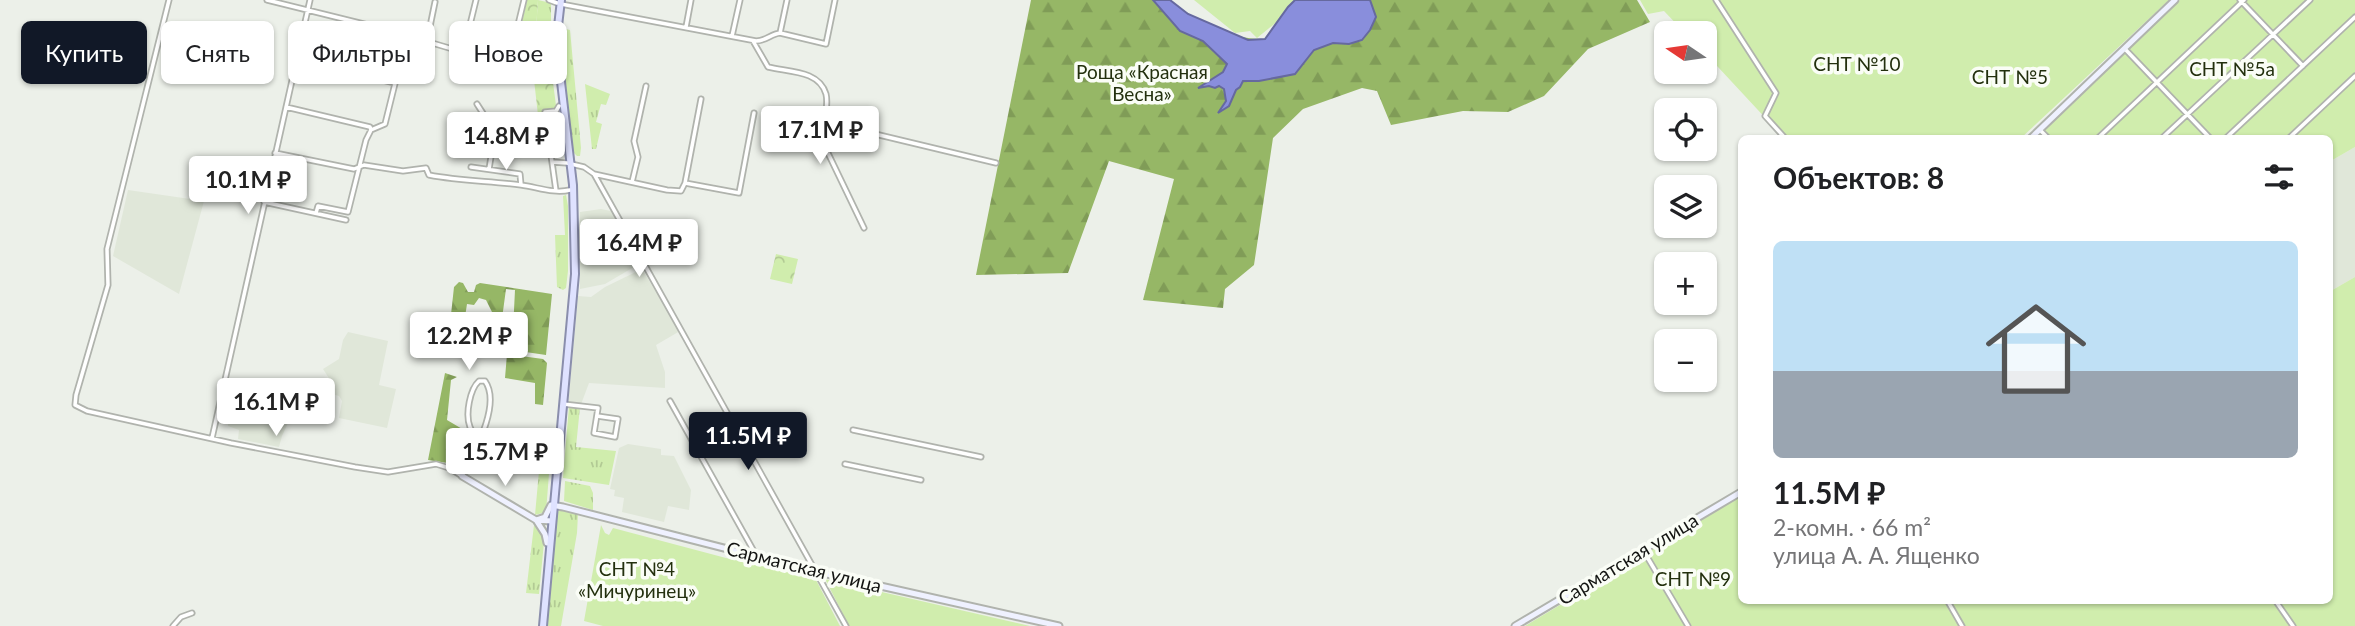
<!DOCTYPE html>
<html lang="ru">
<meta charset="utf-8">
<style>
body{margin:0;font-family:Lato,sans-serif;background:#f6f6f6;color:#202124;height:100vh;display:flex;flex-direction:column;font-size:26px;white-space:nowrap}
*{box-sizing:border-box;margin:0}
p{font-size:23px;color:#757577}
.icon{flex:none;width:38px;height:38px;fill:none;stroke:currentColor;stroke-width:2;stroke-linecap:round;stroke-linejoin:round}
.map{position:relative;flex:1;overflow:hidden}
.sheet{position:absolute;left:1738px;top:135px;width:595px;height:469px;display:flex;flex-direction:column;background:#fff;border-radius:10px;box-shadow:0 2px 5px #0004}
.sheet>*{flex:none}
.top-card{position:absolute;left:21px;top:21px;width:665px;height:63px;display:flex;gap:14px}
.needle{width:46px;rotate:283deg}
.controls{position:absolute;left:1654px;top:21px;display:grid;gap:14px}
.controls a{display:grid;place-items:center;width:63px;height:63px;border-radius:10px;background:#fff;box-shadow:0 2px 5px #0004;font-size:35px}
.price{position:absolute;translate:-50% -60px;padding:0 16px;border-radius:7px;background:#fff;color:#222;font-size:23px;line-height:46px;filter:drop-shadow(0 2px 4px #0008)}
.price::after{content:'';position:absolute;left:50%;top:42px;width:21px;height:16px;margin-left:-10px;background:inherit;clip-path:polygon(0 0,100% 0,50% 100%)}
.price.selected{background:#111827;color:#fff}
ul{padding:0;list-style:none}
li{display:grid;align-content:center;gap:14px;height:371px;padding:0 35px}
li span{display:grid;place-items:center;height:217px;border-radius:10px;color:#555}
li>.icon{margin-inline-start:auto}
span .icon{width:126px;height:126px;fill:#fffc;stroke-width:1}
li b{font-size:30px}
h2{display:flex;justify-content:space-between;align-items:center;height:84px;padding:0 35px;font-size:30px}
.chip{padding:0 24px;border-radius:10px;background:#fff;box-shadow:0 2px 5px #0004;font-size:24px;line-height:63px}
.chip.selected{background:#111827;color:#fff}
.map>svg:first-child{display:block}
.built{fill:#e0e7d9}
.grass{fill:url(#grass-tufts)}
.forest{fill:url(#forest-firs)}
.park{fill:url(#park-crowns)}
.garden{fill:#d0edad}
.water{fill:#898edc;stroke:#66699f;stroke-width:2}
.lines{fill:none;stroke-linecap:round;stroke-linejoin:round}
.street-casing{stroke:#b0b3ad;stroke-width:7}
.secondary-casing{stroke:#b0b3ad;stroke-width:9}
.primary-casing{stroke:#8a8eac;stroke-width:10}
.street{stroke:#fff;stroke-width:3.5}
.secondary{stroke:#eff1ff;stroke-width:5}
.primary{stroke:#dfe2ff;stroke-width:6}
.labels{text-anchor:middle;stroke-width:7;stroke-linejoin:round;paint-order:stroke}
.park-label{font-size:19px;fill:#23300e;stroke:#fafdf6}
.street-label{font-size:19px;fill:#131412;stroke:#fafdf6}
</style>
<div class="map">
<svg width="2355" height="626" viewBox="0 0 2355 626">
<defs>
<pattern id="grass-tufts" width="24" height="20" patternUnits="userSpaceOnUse" patternTransform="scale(1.75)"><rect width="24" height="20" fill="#d0edad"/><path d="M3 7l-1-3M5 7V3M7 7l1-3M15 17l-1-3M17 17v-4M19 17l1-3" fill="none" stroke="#b2ca94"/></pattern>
<pattern id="forest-firs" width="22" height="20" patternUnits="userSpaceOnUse" patternTransform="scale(1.75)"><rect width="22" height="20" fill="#96b766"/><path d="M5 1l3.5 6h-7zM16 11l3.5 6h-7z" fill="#809c57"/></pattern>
<pattern id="park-crowns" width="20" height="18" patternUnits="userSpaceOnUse" patternTransform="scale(1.75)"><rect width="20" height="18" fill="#d0edad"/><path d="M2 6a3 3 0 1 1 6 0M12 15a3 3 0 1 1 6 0" fill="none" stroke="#b2ca94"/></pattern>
</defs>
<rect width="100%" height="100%" fill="#ecf0e9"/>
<path class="built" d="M 2355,147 L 2355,277 L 2329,292 L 2329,162 Z
M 128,190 L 204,201 L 179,294 L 113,256 Z
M 601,209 L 611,211 L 639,264 L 605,284 L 580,289 L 580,212 Z
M 642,269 L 680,331 L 656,345 L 665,372 L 665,388 L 589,383 L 580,407 L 568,405 L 578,296 L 591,297 L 605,287 Z
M 348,332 L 388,341 L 379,385 L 396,389 L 387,428 L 339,418 L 342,401 L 339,396 L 332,394 L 334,386 L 323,369 L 339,359 L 343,340 Z
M 276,386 L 303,390 L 282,436 L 279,447 L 238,439 L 239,430 L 228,426 L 229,391 L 271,401 Z
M 507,433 L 536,435 L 534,461 L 515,459 L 514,467 L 504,466 Z
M 628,444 L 661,449 L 661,455 L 674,456 L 691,490 L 689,510 L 668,506 L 664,522 L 622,512 L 624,498 L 614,496 L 615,490 L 610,489 L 619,448 Z"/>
<path class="grass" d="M 538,0 L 551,3 L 551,68 L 540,65 L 536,30 Z
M 566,29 L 570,30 L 581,148 L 580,156 L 577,156 L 573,152 L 567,98 L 562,72 L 560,38 L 563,31 Z
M 585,84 L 610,94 L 606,105 L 601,104 L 596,122 L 602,124 L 596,149 L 592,149 Z
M 566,195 L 568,206 L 568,271 L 566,288 L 563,290 L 557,287 L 555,235 L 565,235 L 563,196 Z
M 569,406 L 580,407 L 576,447 L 616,451 L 609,485 L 563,478 Z
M 550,461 L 546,512 L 535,515 L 539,471 Z
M 565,481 L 590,486 L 593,493 L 593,510 L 564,501 Z
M 561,510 L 578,514 L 577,533 L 561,626 L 545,626 L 555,513 Z
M 534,525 L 542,533 L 544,542 L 539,594 L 526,593 Z"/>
<path class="forest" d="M 1031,0 L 1170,0 C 1196,21 1231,40 1265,39 L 1288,7 L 1295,0 L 1637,0 L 1650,22 L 1588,49 L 1544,96 L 1508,112 L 1463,111 L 1391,125 L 1377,91 L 1362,88 L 1303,109 L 1273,138 L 1254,265 L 1225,289 L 1223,308 L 1143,300 L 1174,179 L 1109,161 L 1068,273 L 976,275 Z
M 459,282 L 463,283 L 468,292 L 474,292 L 476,285 L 480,283 L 552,294 L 546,355 L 512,350 L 515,290 L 506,289 L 501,326 L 503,335 L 498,345 L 495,342 L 497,322 L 486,300 L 479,298 L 474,305 L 467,304 L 461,343 L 448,342 L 454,287 Z
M 507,354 L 543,359 L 547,363 L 543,405 L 535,404 L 535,383 L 505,378 Z
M 445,373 L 457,377 L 451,380 L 447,420 L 474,436 L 476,440 L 461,465 L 428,460 Z"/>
<path class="park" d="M 527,0 L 538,0 L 536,30 L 540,65 L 506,60 L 513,30 L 520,31 Z
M 533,71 L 552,75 L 557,113 L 538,115 Z
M 776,254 L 798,259 L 792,284 L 770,279 Z"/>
<path class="garden" d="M 1194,0 L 1304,0 L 1257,38 L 1250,31 L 1235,33 Z
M 1640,0 L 2169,0 L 2021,138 L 1784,138 L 1705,53 L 1704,33 L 1685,33 L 1664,11 L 1648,14 Z
M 2180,0 L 2355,0 L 2355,147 L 2329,162 L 2329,138 L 2036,138 Z
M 2355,277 L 2355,626 L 1525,626 L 1741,496 L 1741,600 L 2329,600 L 2329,292 Z
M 601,525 L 605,533 L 609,535 L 613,528 L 726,558 L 815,578 L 840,626 L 603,626 L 584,621 Z
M 825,579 L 1030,626 L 849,626 Z"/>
<path class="water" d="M 1153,0 L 1170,0 L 1188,14 L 1248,40 L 1265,39 L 1288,7 L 1295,0 L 1370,0 L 1376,17 L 1370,30 L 1362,40 L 1349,44 L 1333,43 L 1314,50 L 1295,74 L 1259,81 L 1243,81 L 1240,87 L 1236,90 L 1229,106 L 1218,113 L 1226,101 L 1224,89 L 1219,86 L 1215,88 L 1209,86 L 1198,88 L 1223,72 L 1227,64 L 1203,41 L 1180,31 Z"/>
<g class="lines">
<g class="street-casing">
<path id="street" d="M 169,0 L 107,249 L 108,285 L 76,395 L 75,405 L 87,411 L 231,443 L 355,467 L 388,472 L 436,464 L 449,468 L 462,476 C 473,454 502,405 485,381 L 479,381 C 470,389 465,414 470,427 C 472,432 476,437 479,442
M 267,0 L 388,30 L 466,53 L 555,72
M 549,0 L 557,3
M 1716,0 L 1776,93 L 1765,116 L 1785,138
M 2240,0 L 2303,66
M 561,4 L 756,41 C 766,41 771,34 780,33 L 826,44 L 835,0
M 686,27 L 691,0
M 517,29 L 524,0
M 780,33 L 787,0
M 732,36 L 740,0
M 427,41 L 435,2
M 466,41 L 476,0
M 753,41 L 768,67 C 788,72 819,70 826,94 C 828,102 826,113 825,122 L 996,163
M 2125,49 L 2210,138
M 297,59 L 395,83
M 477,104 L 495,132 L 489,169
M 286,107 L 370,127 L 371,130 L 385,124 L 407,35
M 825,122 L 814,124 L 864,228
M 2040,130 L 2048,138
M 2098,138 L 2244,0
M 2162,138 L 2310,0
M 2226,138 L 2355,17
M 2289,138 L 2355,76
M 275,153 L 354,169 L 364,165 L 403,171 L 426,168 L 429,175 C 460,181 490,181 521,185 C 537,187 554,194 570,190
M 552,162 L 567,163 L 584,167 L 594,174 L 667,190 L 681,191 L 685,183 L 701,99
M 471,167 L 520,174 L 521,185
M 594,174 L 846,626
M 632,182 L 638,157 L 634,141 L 646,86
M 685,183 L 739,193 L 754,113
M 556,191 L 545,112 L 556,111 L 559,106
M 264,202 L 346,220
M 316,213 L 318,206 L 348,212 L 366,140 L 371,130
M 670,401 L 756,555
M 563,404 L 598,408 L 594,433 L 615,437 L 618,419 L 597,416
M 853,430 L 981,457
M 212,438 L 310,0
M 845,464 L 921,480
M 1643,550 L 1688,626
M 1947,600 L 1962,626
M 2275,600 L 2293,626
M 173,626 L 181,617 L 192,613"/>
</g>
<g class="secondary-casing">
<path id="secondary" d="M 2031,138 L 2175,0
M 462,476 L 536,520 L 552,521
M 536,520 L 545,517 L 551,505 L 563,507 L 818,572 L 1059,626
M 536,520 L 545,534 L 547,543
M 1515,626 L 1741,492"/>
</g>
<g class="primary-casing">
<path id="primary" d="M 543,626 L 575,274 L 573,185 L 558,56 L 557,35 L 561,0"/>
</g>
<use href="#street" class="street"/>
<use href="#secondary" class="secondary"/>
<use href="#primary" class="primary"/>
</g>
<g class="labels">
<g class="park-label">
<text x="1857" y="71">СНТ №10</text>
<text x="2232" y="76">СНТ №5а</text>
<text x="1142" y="79">Роща «Красная<tspan x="1142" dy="22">Весна»</tspan></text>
<text x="2010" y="84">СНТ №5</text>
<text x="637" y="576">СНТ №4<tspan x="637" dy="22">«Мичуринец»</tspan></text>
<text x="1693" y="586">СНТ №9</text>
</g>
<g class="street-label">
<text transform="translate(1628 559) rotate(-31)" y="7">Сарматская улица</text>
<text transform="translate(804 567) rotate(14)" y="7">Сарматская улица</text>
</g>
</g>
</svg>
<div class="controls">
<a><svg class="needle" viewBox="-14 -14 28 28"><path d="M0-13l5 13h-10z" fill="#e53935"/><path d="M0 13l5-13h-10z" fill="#757577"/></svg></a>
<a><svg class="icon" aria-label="locate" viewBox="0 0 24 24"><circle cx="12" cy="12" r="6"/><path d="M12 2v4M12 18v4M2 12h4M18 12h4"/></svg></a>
<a><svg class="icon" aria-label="layers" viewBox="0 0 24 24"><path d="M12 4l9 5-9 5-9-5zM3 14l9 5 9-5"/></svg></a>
<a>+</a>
<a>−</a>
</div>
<b class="price" style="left:820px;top:166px">17.1M ₽</b>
<b class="price" style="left:506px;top:172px">14.8M ₽</b>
<b class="price" style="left:248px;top:216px">10.1M ₽</b>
<b class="price" style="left:639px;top:279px">16.4M ₽</b>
<b class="price" style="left:469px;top:372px">12.2M ₽</b>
<b class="price" style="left:276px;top:438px">16.1M ₽</b>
<b class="price selected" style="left:748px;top:472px">11.5M ₽</b>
<b class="price" style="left:505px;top:488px">15.7M ₽</b>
<div class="top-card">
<a class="chip selected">Купить</a>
<a class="chip">Снять</a>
<a class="chip">Фильтры</a>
<a class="chip">Новое</a>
</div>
<section class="sheet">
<h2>Объектов: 8<svg class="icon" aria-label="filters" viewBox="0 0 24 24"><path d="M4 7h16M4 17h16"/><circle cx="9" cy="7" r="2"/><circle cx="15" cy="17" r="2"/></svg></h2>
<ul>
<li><span style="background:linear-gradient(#bfe0f5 60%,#9aa5b1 0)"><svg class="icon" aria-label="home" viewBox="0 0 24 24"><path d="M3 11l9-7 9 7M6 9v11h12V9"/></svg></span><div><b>11.5M ₽</b><p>2-комн. · 66 m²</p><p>улица А. А. Ященко</p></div></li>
</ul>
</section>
</div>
